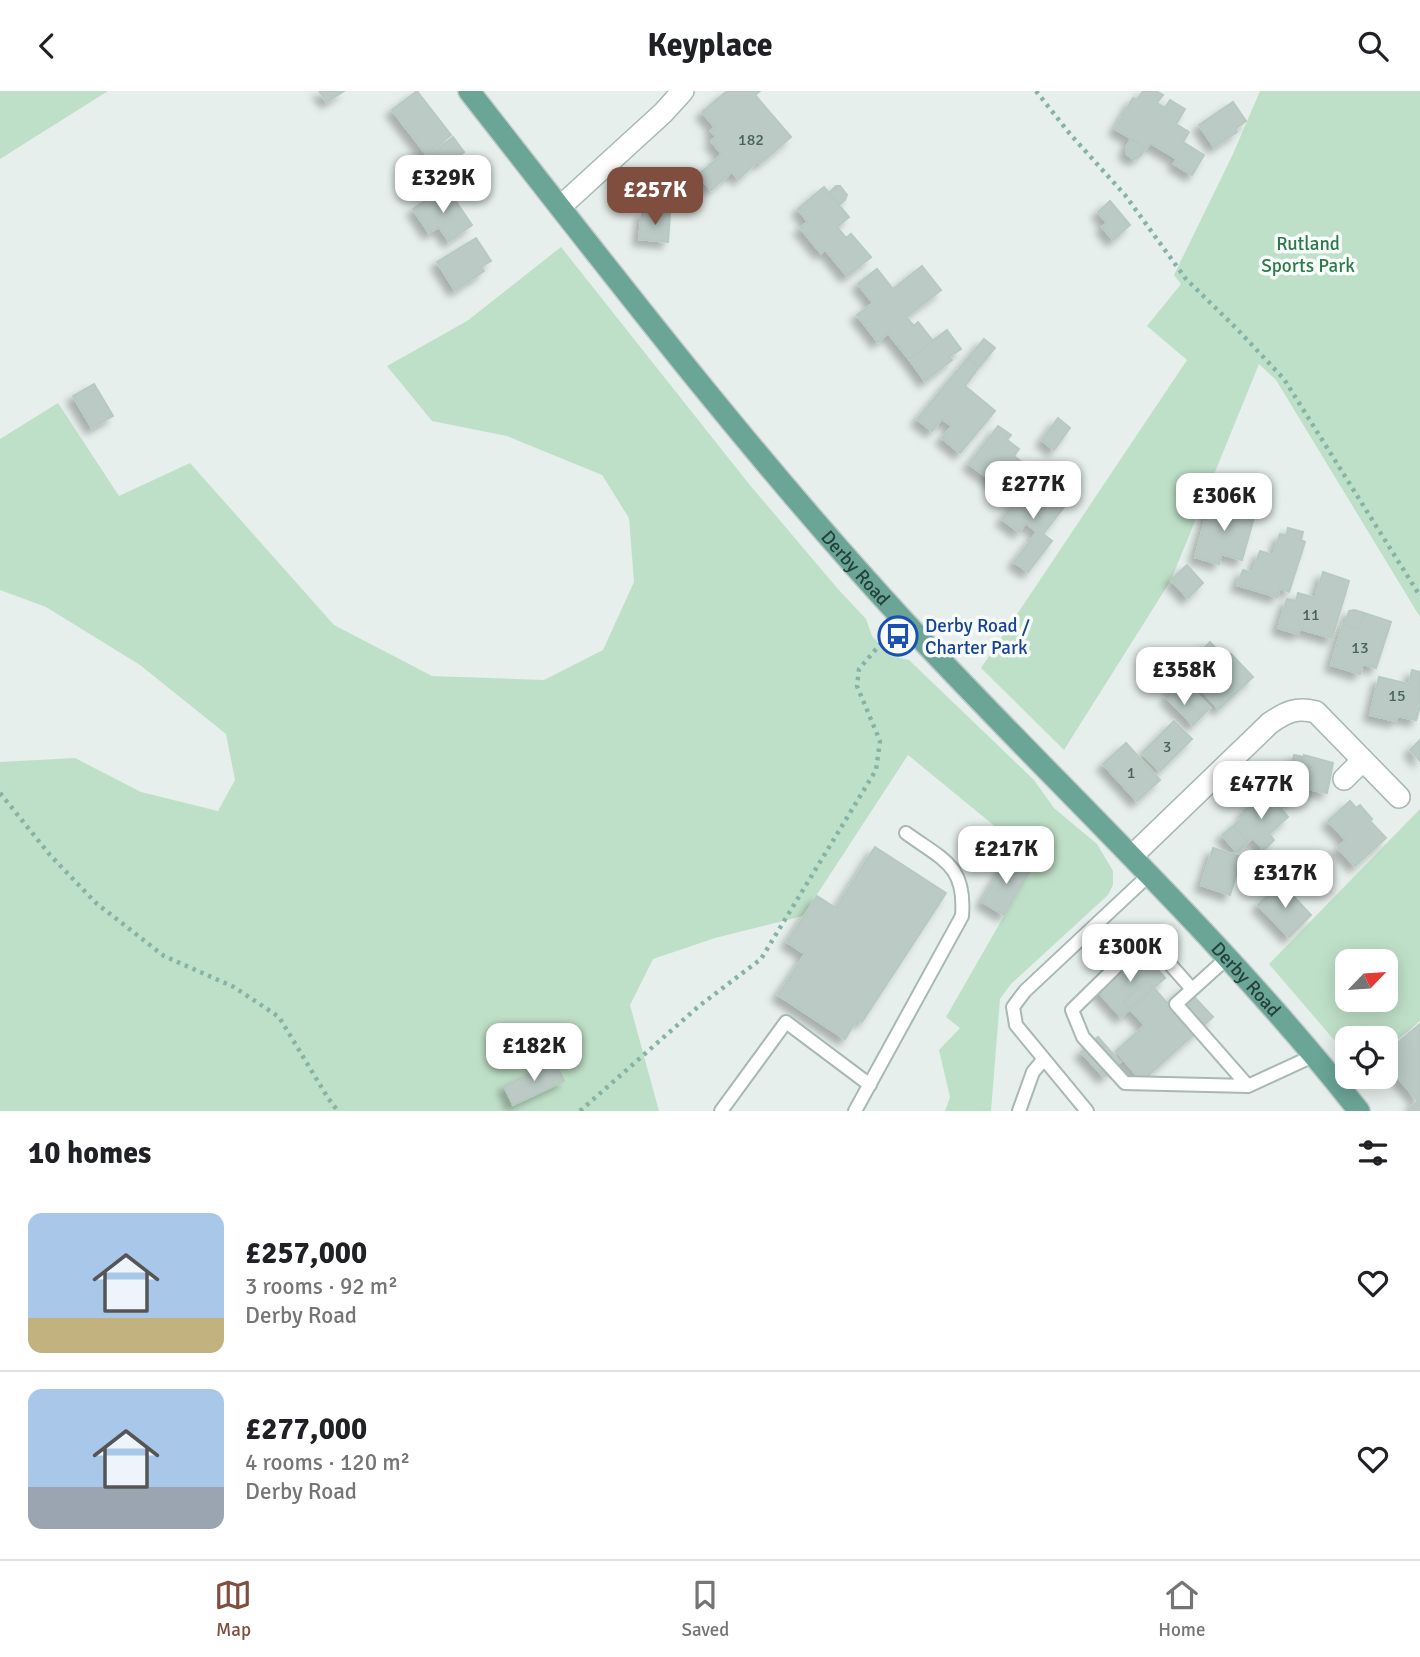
<!DOCTYPE html>
<meta charset="utf-8">
<style>
body{margin:0;font-family:Signika,sans-serif;background:#f2f2f2;color:#202124;height:100vh;display:flex;flex-direction:column;font-size:26px;white-space:nowrap}
*{box-sizing:border-box;margin:0}
p{font-size:23px;color:#757577}
.icon{flex:none;width:38px;height:38px;fill:none;stroke:currentColor;stroke-width:2;stroke-linecap:round;stroke-linejoin:round}
.map{position:relative;height:1020px;overflow:hidden}
.sheet{display:flex;flex-direction:column;background:#fff;flex:1}
.sheet>*{flex:none}
.needle{width:46px;rotate:65deg}
.buttons{position:absolute;left:1335px;top:858px;display:grid;gap:14px}
.buttons a{display:grid;place-items:center;width:63px;height:63px;border-radius:14px;background:#fff;box-shadow:0 4px 18px #0003;font-size:35px}
.price{position:absolute;translate:-50% -60px;padding:0 16px;border-radius:14px;background:#fff;color:#222;font-size:23px;line-height:46px;filter:drop-shadow(0 2px 4px #0008)}
.price::after{content:'';position:absolute;left:50%;top:42px;width:21px;height:16px;margin-left:-10px;background:inherit;clip-path:polygon(0 0,100% 0,50% 100%)}
.price.current{background:#7f4e3f;color:#fff}
ul{padding:0;list-style:none}
li{display:flex;align-items:center;gap:21px;height:175px;padding:0 28px}
li+li{border-top:2px solid #e0e0e0}
li span{display:grid;place-items:center;flex:none;width:196px;height:140px;border-radius:14px;color:#555}
li>.icon{margin-inline-start:auto}
span .icon{width:84px;height:84px;fill:#fffc;stroke-width:1}
li b{font-size:30px}
h2{display:flex;justify-content:space-between;align-items:center;height:84px;padding:0 28px;font-size:30px}
header{display:flex;justify-content:space-between;align-items:center;height:91px;padding:0 28px;background:#fff;font-size:32px;font-weight:700}
.menu{display:flex;justify-content:space-around;align-items:center;height:98px;border-top:2px solid #e0e0e0;background:#fff;font-size:19px;color:#757577}
.menu a{display:grid;justify-items:center;gap:4px}
.menu .current{color:#7f4e3f}
.map>svg:first-child{display:block}
.green{fill:#bfe0c8;fill-rule:evenodd}
.building{fill:#bbcac4;stroke:#b8c9c2;stroke-width:2;filter:url(#shadow)}
.lines{fill:none;stroke-linecap:round;stroke-linejoin:round}
.service-casing{stroke:#a8b8b2;stroke-width:16}
.minor-casing{stroke:#a8b8b2;stroke-width:24}
.primary-casing{stroke:#c2cac8;stroke-width:24}
.path{stroke:#86b3a5;stroke-width:4.5;stroke-dasharray:3.5 5;stroke-linecap:butt}
.service{stroke:#fff;stroke-width:12}
.minor{stroke:#fff;stroke-width:21}
.primary{stroke:#6aa596;stroke-width:21}
.labels{text-anchor:middle;stroke-width:7;stroke-linejoin:round;paint-order:stroke}
.number-label{font-size:16px;fill:#4a645c}
.park-label{font-size:19px;fill:#2d7a4b;stroke:#f7fbf9}
.street-label{font-size:19px;fill:#24423a;stroke:#f7fbf9}
.transit-label{font-size:19px;fill:#164399;stroke:#f7fbf9;text-anchor:start}
</style>
<header><svg class="icon" aria-label="back" viewBox="0 0 24 24"><path d="M15 5l-7 7 7 7"/></svg>Keyplace<svg class="icon" aria-label="search" viewBox="0 0 24 24"><circle cx="10" cy="10" r="6"/><path d="M15 15l6 6"/></svg></header>
<div class="map">
<svg width="1420" height="1020" viewBox="0 0 1420 1020">
<defs>
<filter id="shadow"><feDropShadow dx="-6" dy="6" stdDeviation="3.5" flood-color="#0004"/></filter>
</defs>
<rect width="100%" height="100%" fill="#e6efeb"/>
<path class="green" d="M 0,0 L 108,0 L 0,68 Z
M 1260,0 L 1420,0 L 1420,526 L 1276,289 L 1259,273 L 1171,489 L 1064,659 L 981,577 L 1187,269 L 1147,235 L 1181,193 L 1174,184 L 1233,63 Z
M 561,156 L 749,393 L 838,498 L 866,528 L 872,545 L 880,554 L 891,565 L 909,569 L 1034,689 L 1054,717 L 1097,753 L 1113,780 L 1113,794 L 1108,804 L 1011,893 L 1000,908 L 991,1020 L 945,1020 L 950,1006 L 939,959 L 960,937 L 946,926 L 1036,769 L 908,664 L 803,825 L 715,847 L 653,868 L 630,914 L 659,1020 L 0,1020 L 0,671 L 75,667 L 141,701 L 218,720 L 235,689 L 226,643 L 140,574 L 46,516 L 0,499 L 0,348 L 58,312 L 119,405 L 190,372 L 334,534 L 432,585 L 544,589 L 603,559 L 634,491 L 629,427 L 602,384 L 507,345 L 432,330 L 387,275 L 467,230 Z
M 1420,718 L 1420,930 L 1386,958 L 1386,947 L 1348,947 L 1347,964 L 1269,873 ZM 1348,870 L 1386,870 L 1386,908 L 1348,908 Z"/>
<path class="building" d="M 319,0 L 344,0 L 327,11 Z
M 417,0 L 451,44 L 426,63 L 392,19 Z
M 727,0 L 760,0 L 755,4 L 791,46 L 761,72 L 758,69 L 739,88 L 732,81 L 711,99 L 698,84 L 722,63 L 711,50 L 716,46 L 711,40 L 715,36 L 702,21 Z
M 1143,0 L 1156,0 L 1163,4 L 1157,12 L 1165,17 L 1170,9 L 1185,18 L 1176,33 L 1189,41 L 1183,51 L 1204,64 L 1192,84 L 1174,73 L 1177,68 L 1150,52 L 1147,57 L 1115,38 L 1133,7 L 1137,9 Z
M 1233,11 L 1246,30 L 1235,38 L 1237,41 L 1214,56 L 1199,34 Z
M 453,46 L 464,61 L 435,83 L 424,69 Z
M 1131,48 L 1146,57 L 1140,65 L 1134,68 L 1126,63 L 1126,57 Z
M 836,95 L 840,95 L 847,104 L 845,109 L 839,114 L 829,102 Z
M 446,96 L 472,134 L 449,150 L 439,136 L 429,142 L 413,118 Z
M 824,96 L 849,126 L 837,136 L 846,147 L 851,143 L 871,166 L 847,185 L 825,158 L 821,162 L 800,137 L 808,131 L 798,118 Z
M 1110,110 L 1130,134 L 1113,149 L 1102,136 L 1107,132 L 1098,121 Z
M 642,121 L 670,123 L 668,151 L 639,148 Z
M 476,147 L 491,170 L 481,176 L 484,180 L 455,199 L 437,171 Z
M 922,175 L 941,199 L 906,226 L 914,235 L 918,231 L 933,250 L 909,268 L 888,242 L 878,251 L 857,224 L 873,212 L 858,193 L 877,178 L 893,198 Z
M 947,239 L 961,258 L 949,266 L 952,269 L 925,290 L 909,268 Z
M 984,248 L 995,257 L 979,276 L 968,267 Z
M 968,267 L 979,276 L 965,295 L 995,320 L 960,362 L 942,347 L 952,335 L 942,328 L 932,340 L 917,328 Z
M 94,293 L 113,325 L 92,337 L 73,305 Z
M 1058,327 L 1070,337 L 1054,359 L 1042,349 Z
M 998,335 L 1011,344 L 1007,349 L 1019,358 L 1014,365 L 1023,372 L 1004,399 L 969,373 Z
M 1034,387 L 1050,400 L 1047,403 L 1064,416 L 1043,443 L 1052,450 L 1028,481 L 1014,471 L 1037,441 L 1026,432 L 1019,441 L 1002,428 Z
M 1210,411 L 1255,423 L 1242,469 L 1221,463 L 1219,473 L 1195,466 Z
M 1288,437 L 1303,441 L 1301,449 L 1305,451 L 1289,501 L 1280,497 L 1277,506 L 1237,494 L 1243,479 L 1252,482 L 1260,460 L 1273,464 L 1280,443 L 1286,445 Z
M 1187,474 L 1203,492 L 1188,507 L 1171,489 Z
M 1323,481 L 1349,490 L 1332,547 L 1300,538 L 1298,543 L 1278,537 L 1287,508 L 1296,510 L 1298,502 L 1315,507 Z
M 1354,519 L 1364,522 L 1359,538 L 1345,534 L 1349,520 Z
M 1364,522 L 1391,531 L 1376,577 L 1363,573 L 1360,583 L 1331,574 L 1343,533 L 1359,538 Z
M 1210,551 L 1226,568 L 1231,563 L 1253,586 L 1219,618 L 1198,595 L 1213,581 L 1197,564 Z
M 1171,577 L 1210,617 L 1202,625 L 1163,585 Z
M 1412,579 L 1420,581 L 1420,615 L 1416,629 L 1397,625 L 1396,630 L 1370,624 L 1379,586 L 1409,593 Z
M 1175,597 L 1202,625 L 1193,634 L 1166,606 Z
M 1174,630 L 1192,648 L 1160,680 L 1142,662 Z
M 1420,649 L 1420,670 L 1410,659 Z
M 1126,652 L 1160,689 L 1137,710 L 1103,673 Z
M 1294,664 L 1304,666 L 1304,664 L 1333,672 L 1327,702 L 1287,694 Z
M 1277,691 L 1292,708 L 1284,716 L 1268,699 Z
M 1266,700 L 1288,726 L 1269,743 L 1274,749 L 1264,759 L 1253,747 L 1248,751 L 1233,735 L 1246,723 L 1243,721 Z
M 1350,710 L 1356,717 L 1360,714 L 1372,728 L 1370,730 L 1386,747 L 1355,775 L 1338,757 L 1346,749 L 1328,730 Z
M 1233,735 L 1248,751 L 1237,761 L 1222,744 Z
M 875,756 L 946,802 L 862,931 L 857,928 L 845,948 L 778,904 L 805,863 L 787,851 L 817,805 L 836,817 Z
M 1213,757 L 1242,766 L 1230,804 L 1201,794 Z
M 1008,766 L 1030,779 L 1004,824 L 982,811 Z
M 1281,792 L 1311,824 L 1289,846 L 1258,814 Z
M 1140,859 L 1165,887 L 1121,926 L 1096,898 Z
M 1147,889 L 1167,912 L 1185,896 L 1213,926 L 1142,990 L 1116,960 L 1145,934 L 1123,911 Z
M 1420,933 L 1420,1020 L 1414,1020 L 1411,1016 L 1418,1010 L 1386,973 L 1386,962 Z
M 1098,946 L 1120,971 L 1104,986 L 1081,961 Z
M 555,971 L 564,990 L 513,1014 L 504,995 Z"/>
<g class="lines">
<g class="service-casing">
<path id="service" d="M 1227,867 L 1176,913 L 1248,995 L 1313,965
M 1191,897 L 1153,854 L 1140,856 L 1124,868 L 1072,919 L 1083,946 L 1125,992 L 1248,995
M 721,1020 L 786,931 L 870,994
M 855,1020 L 962,825 C 966,774 943,769 906,742
M 1019,1020 L 1033,981 L 1044,968
M 1087,1020 L 1016,934 L 1013,916 L 1025,900 L 1150,783"/>
</g>
<g class="minor-casing">
<path id="minor" d="M 560,116 L 663,22 L 683,0
M 1344,688 L 1363,669
M 1132,765 L 1270,632 C 1286,621 1296,616 1316,621 L 1399,706"/>
</g>
<g class="primary-casing">
<g id="primary">
<path id="s1" d="M 469,0 C 610,180 750,363 905,531 C 1056,694 1221,845 1359,1020"/>
</g>
</g>
<path class="path" d="M 1036,0 L 1070,43 L 1125,104 L 1186,188 L 1237,238 L 1284,288 L 1420,505
M 0,702 L 50,764 L 96,812 L 164,865 L 234,896 L 279,926 L 328,1007 L 338,1020
M 580,1020 L 699,915 L 761,868 L 876,679 L 880,650 L 857,595 L 859,578 L 888,544"/>
<use href="#service" class="service"/>
<use href="#minor" class="minor"/>
<use href="#primary" class="primary"/>
</g>
<defs>
<g id="bus-ring" transform="scale(2.0125)"><circle r="9.5" fill="#f7fbf9" stroke="#1a4fb4" stroke-width="1.5"/><path d="M-5-6H5V4H4V6H2V4H-2V6H-4V4H-5ZM-3.5-4V0h7V-4ZM-3.5 1.2v1.5H-2V1.2ZM2 1.2v1.5H3.5V1.2Z" fill="#1a4fb4"/></g>
</defs>
<g fill-rule="evenodd">
<use href="#bus-ring" x="898" y="545"/>
</g>
<g class="labels">
<g class="number-label">
<text x="751" y="54">182</text>
<text x="1311" y="529">11</text>
<text x="1360" y="562">13</text>
<text x="1397" y="610">15</text>
<text x="1167" y="661">3</text>
<text x="1131" y="687">1</text>
</g>
<g class="park-label">
<text x="1308" y="159">Rutland<tspan x="1308" dy="22">Sports Park</tspan></text>
</g>
<g class="street-label">
<text dy="7" stroke="none"><textPath href="#s1" startOffset="614">Derby Road</textPath></text>
<text dy="7" stroke="none"><textPath href="#s1" startOffset="1181">Derby Road</textPath></text>
</g>
<g class="transit-label">
<text x="925" y="541">Derby Road /<tspan x="925" dy="22">Charter Park</tspan></text>
</g>
</g>
</svg>
<div class="buttons">
<a><svg class="needle" viewBox="-14 -14 28 28"><path d="M0-13l5 13h-10z" fill="#e53935"/><path d="M0 13l5-13h-10z" fill="#757577"/></svg></a>
<a><svg class="icon" aria-label="locate" viewBox="0 0 24 24"><circle cx="12" cy="12" r="6"/><path d="M12 2v4M12 18v4M2 12h4M18 12h4"/></svg></a>
</div>
<b class="price" style="left:443px;top:124px">£329K</b>
<b class="price current" style="left:655px;top:136px">£257K</b>
<b class="price" style="left:1033px;top:430px">£277K</b>
<b class="price" style="left:1224px;top:442px">£306K</b>
<b class="price" style="left:1184px;top:616px">£358K</b>
<b class="price" style="left:1261px;top:730px">£477K</b>
<b class="price" style="left:1006px;top:795px">£217K</b>
<b class="price" style="left:1285px;top:819px">£317K</b>
<b class="price" style="left:1130px;top:893px">£300K</b>
<b class="price" style="left:534px;top:992px">£182K</b>
</div>
<section class="sheet">
<h2>10 homes<svg class="icon" aria-label="filters" viewBox="0 0 24 24"><path d="M4 7h16M4 17h16"/><circle cx="9" cy="7" r="2"/><circle cx="15" cy="17" r="2"/></svg></h2>
<ul>
<li><span style="background:linear-gradient(#a9c7e8 75%,#c2b280 0)"><svg class="icon" aria-label="home" viewBox="0 0 24 24"><path d="M3 11l9-7 9 7M6 9v11h12V9"/></svg></span><div><b>£257,000</b><p>3 rooms · 92 m²</p><p>Derby Road</p></div><svg class="icon" aria-label="heart" viewBox="0 0 24 24"><path d="M12 20l-8-8c-3-5 5-10 8-4 3-6 11-1 8 4z"/></svg></li>
<li><span style="background:linear-gradient(#a9c7e8 70%,#9aa5b1 0)"><svg class="icon" aria-label="home" viewBox="0 0 24 24"><path d="M3 11l9-7 9 7M6 9v11h12V9"/></svg></span><div><b>£277,000</b><p>4 rooms · 120 m²</p><p>Derby Road</p></div><svg class="icon" aria-label="heart" viewBox="0 0 24 24"><path d="M12 20l-8-8c-3-5 5-10 8-4 3-6 11-1 8 4z"/></svg></li>
</ul>
</section>
<nav class="menu">
<a class="current"><svg class="icon" aria-label="map" viewBox="0 0 24 24"><path d="M3 6l6-2 6 2 6-2v14l-6 2-6-2-6 2zM9 4v14M15 6v14"/></svg>Map</a>
<a><svg class="icon" aria-label="saved" viewBox="0 0 24 24"><path d="M7 4h10v16l-5-4-5 4z"/></svg>Saved</a>
<a><svg class="icon" aria-label="home" viewBox="0 0 24 24"><path d="M3 11l9-7 9 7M6 9v11h12V9"/></svg>Home</a>
</nav>
